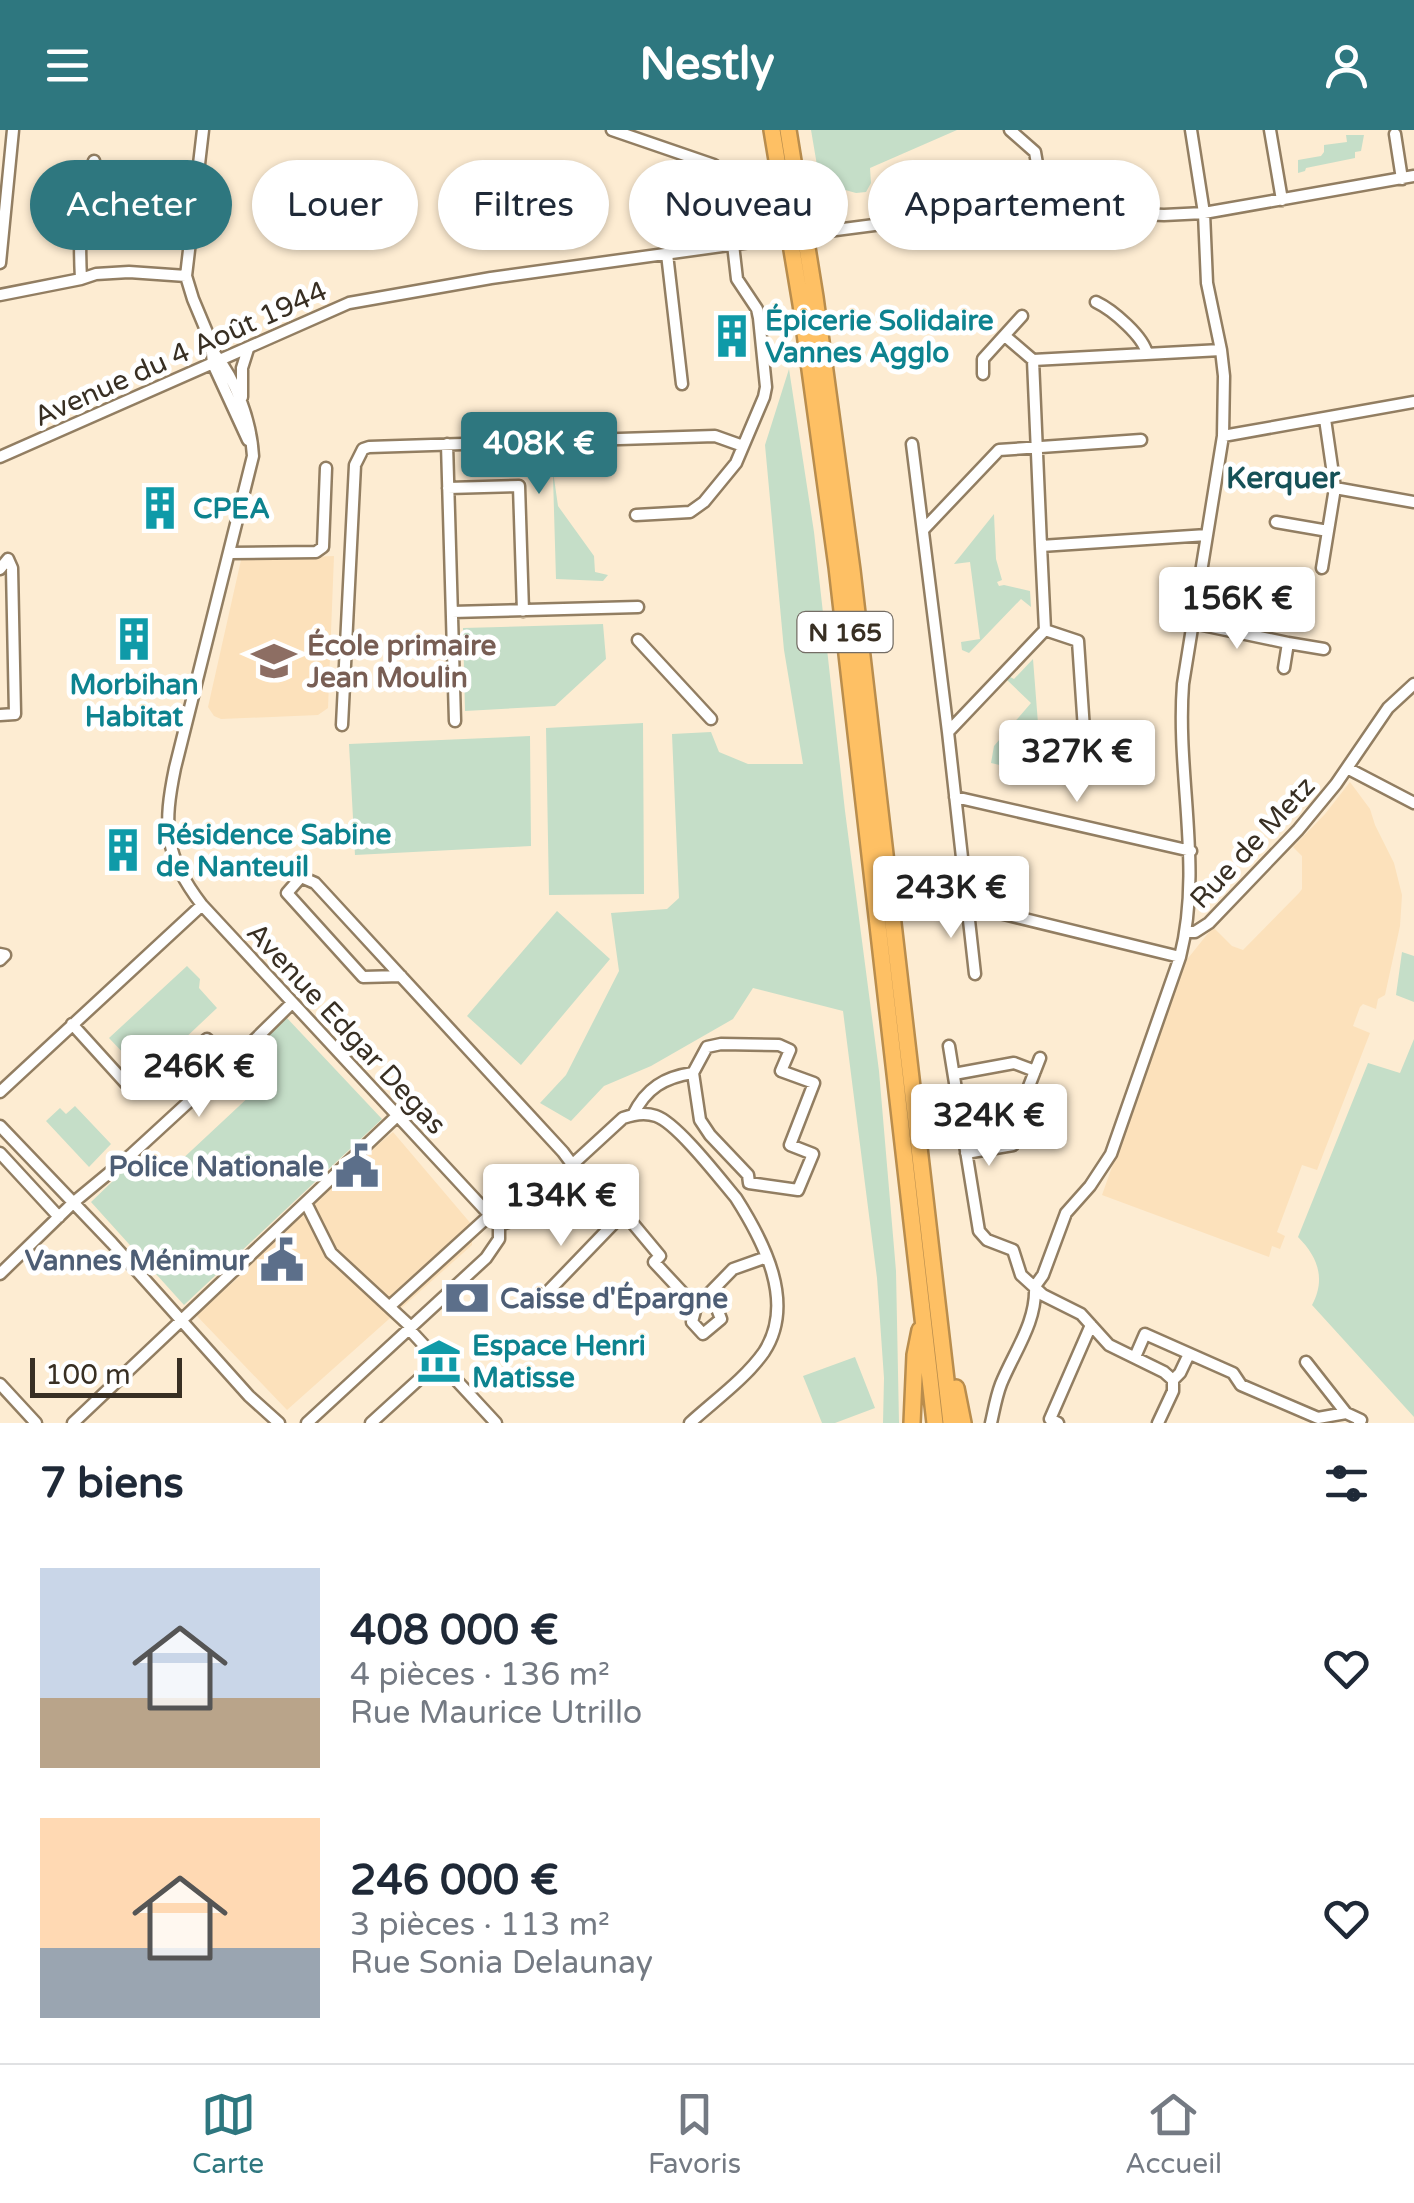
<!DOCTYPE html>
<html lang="fr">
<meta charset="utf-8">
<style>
body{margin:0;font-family:"Varela Round",sans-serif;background:#f2f2f3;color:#1f2937;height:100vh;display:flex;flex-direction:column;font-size:38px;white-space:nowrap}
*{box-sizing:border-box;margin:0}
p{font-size:32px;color:#747a83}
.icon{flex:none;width:55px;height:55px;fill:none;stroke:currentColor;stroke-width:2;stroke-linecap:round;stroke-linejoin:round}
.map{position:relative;height:1293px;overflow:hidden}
.side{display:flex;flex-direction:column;background:#fff;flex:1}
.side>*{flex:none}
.top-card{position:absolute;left:30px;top:30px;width:1355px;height:90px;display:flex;gap:20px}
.scale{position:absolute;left:30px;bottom:25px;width:152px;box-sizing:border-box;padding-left:10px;border:5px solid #382f23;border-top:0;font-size:28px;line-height:35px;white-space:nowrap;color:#382f23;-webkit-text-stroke:8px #fff;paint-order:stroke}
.price{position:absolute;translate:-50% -85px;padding:0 22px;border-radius:10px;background:#fff;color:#222;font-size:32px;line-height:65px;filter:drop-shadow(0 2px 5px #0008)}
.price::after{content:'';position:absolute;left:50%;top:60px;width:30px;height:22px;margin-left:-15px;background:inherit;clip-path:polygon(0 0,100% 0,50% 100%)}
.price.selected{background:#2e777f;color:#fff}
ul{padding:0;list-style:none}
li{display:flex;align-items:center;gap:30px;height:250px;padding:0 40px}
li span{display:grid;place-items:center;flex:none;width:280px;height:200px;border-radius:0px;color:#555}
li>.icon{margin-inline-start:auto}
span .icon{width:120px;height:120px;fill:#fffc;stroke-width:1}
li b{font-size:42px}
h2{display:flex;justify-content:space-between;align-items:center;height:120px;padding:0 40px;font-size:42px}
.tag{padding:0 35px;border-radius:45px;background:#fff;box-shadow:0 2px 8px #0004;font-size:35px;line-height:90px}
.tag.selected{background:#2e777f;color:#fff}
header{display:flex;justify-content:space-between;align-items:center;height:130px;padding:0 40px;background:#2e777f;color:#fff;font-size:45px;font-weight:700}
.dock{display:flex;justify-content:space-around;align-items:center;height:140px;border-top:2px solid #e0e1e3;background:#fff;font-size:28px;color:#747a83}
.dock a{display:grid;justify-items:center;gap:5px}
.dock .selected{color:#2e777f}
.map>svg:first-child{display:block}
.built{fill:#fce1bb}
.green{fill:#c5dec8}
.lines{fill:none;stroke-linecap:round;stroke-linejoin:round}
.minor-casing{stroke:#927e62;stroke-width:15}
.highway-casing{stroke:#b98d4d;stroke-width:20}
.minor{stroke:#fff;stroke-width:10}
.highway{stroke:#fec064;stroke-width:15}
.minor-bridge-casing{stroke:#927e62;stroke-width:15;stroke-linecap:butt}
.minor-bridge{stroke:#fff;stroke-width:10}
.labels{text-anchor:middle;stroke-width:10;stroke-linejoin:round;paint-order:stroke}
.shield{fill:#fff;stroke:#746d65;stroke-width:2.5}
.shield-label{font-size:25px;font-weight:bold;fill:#382f23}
.culture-label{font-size:28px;font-weight:bold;fill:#0d838f;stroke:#fff;text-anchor:start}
.street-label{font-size:28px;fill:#382f23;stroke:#fff}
.education-label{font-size:28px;font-weight:bold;fill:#785e54;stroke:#fff;text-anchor:start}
.service-label{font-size:28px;font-weight:bold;fill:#4e5e75;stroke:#fff;text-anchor:end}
.neighbourhood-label{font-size:30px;font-weight:bold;fill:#155157;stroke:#fff}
</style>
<header><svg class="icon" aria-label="menu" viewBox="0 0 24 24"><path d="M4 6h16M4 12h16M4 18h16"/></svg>Nestly<svg class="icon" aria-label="person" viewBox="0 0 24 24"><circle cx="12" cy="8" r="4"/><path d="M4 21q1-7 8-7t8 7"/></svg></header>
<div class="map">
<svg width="1414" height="1293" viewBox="0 0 1414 1293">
<rect width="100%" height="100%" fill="#fdecd2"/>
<path class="built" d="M 334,426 L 328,578 L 318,585 L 221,589 L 214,586 L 208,577 L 241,430 Z
M 1350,652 L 1370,679 L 1375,695 L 1394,733 L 1402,765 L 1400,796 L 1385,865 L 1378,869 L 1376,879 L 1363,874 L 1360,877 L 1353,896 L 1370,903 L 1317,1040 L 1302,1035 L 1277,1102 L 1285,1106 L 1280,1119 L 1272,1116 L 1269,1127 L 1102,1065 L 1185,832 L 1213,797 L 1232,816 L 1243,820 L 1299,763 L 1302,759 L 1302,726 L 1293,717 L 1325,684 Z
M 393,1002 L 472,1095 L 472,1115 L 287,1280 L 196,1185 L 239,1147 L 281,1101 L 329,1055 Z"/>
<path class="green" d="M 811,0 L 957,0 L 870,38 L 871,53 L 866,62 L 856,63 L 820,53 Z
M 1346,5 L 1364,5 L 1361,21 L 1355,22 L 1355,28 L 1306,38 L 1305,41 L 1298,43 L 1298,30 L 1321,26 L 1324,22 L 1324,15 L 1347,12 Z
M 789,239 L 814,402 L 845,681 L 879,941 L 896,1141 L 899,1293 L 883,1293 L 884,1248 L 877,1148 L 843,881 L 753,858 L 733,889 L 651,936 L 604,956 L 571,991 L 540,973 L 566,945 L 619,841 L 611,783 L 667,779 L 679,768 L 672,604 L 711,602 L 719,622 L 748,634 L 803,634 L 784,520 L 765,315 Z
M 551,327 L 558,376 L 594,426 L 595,442 L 608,445 L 603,451 L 556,449 L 553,347 L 545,347 L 541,331 L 461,333 L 461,328 Z
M 994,384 L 996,429 L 1002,450 L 997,452 L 999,456 L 1004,455 L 1030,461 L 1031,477 L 1021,469 L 969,523 L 962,520 L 961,512 L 980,509 L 970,432 L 954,434 Z
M 603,494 L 606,529 L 555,576 L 465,581 L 463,498 Z
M 1033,529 L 1042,645 L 991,633 L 994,616 L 1031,573 L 1007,550 L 1010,547 L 1014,549 Z
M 643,593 L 644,764 L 549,765 L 546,598 Z
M 530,606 L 531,716 L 355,725 L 349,614 Z
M 557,781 L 610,829 L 521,935 L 467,886 Z
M 1402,822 L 1414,826 L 1414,872 L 1396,865 Z
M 187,836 L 200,849 L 199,858 L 217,878 L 145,946 L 109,908 Z
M 286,887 L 382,989 L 184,1175 L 91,1072 L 141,1024 L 162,1048 L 253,963 L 248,955 L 232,939 Z
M 1414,909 L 1414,1287 L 1312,1175 C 1326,1149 1318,1127 1298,1107 L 1368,933 L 1400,943 Z
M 75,976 L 111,1014 L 89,1037 L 46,991 L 60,978 L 66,984 Z
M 855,1227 L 875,1278 L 835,1293 L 822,1293 L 803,1246 Z"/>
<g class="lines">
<g class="minor-casing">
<path id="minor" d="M 203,0 L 186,146 L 193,169 L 211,212 L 213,234 L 248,310
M 612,0 L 714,35 L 725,45 L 737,149 L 757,179 L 759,188 L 766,257 L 764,267 L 736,333 L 704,372 L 690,382 L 636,385
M 1010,0 L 1035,22 L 1045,80
M 1270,0 L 1282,70
M 1395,4 L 1402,49
M 828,101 L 936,87 L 1045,80 L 1164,85 L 1204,83 L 1414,46
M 667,124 L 682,254
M 0,133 L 13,0
M 81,149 C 79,110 79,68 94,31
M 0,165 L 81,149 L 96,144 L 129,142 L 186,146
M 1096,172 C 1113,180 1144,207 1147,224
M 1005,206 L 1033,230
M 214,223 C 236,250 251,291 253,326 L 175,638 C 163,696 164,726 202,775 L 499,1095
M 983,244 L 983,229 L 1022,186
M 242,267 L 242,238 L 248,219
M 1223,306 L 1414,272
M 447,314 L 455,591
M 912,314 L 948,602 L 975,844
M 0,327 L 349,173 L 491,148 L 773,109
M 448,358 L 519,356 L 523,481
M 1335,358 L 1414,372
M 1276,392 L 1328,401
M 923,400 L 999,320 L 1141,310
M 1207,405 L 1041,416 L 1033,230 L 1221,220
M 230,423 L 316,422 L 323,417 L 326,338
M 1322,438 L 1335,358 L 1325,289
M 0,439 L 8,429 L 12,438 L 15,584 L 0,585
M 452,482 L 638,477
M 1193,493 L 1288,513
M 1045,500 L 1078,511 L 1087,644
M 638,510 L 711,589
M 1284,538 L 1288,513 L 1324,519
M 342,595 L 355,335 L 363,319 L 369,317 L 715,306 L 743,316
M 948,602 L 1045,500 L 1041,416
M 1347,638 L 1414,673
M 955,667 L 1191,721
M 967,775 L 1180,827
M 1187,802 L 1195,802 L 1209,793 L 1298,700 L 1336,654 L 1388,578 L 1414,554
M 0,824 L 5,825 L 0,830
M 401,846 L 363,847 L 287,763 L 301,747 L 315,753 L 563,1022 L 615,1092
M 72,894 L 130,958
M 721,914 L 779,915 L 790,920 L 781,941 L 814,953 L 790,1015 L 813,1024 L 798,1060 L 749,1053 L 748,1045 L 710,1005 L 700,990 L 693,943 L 707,917 Z
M 949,916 L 979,1101 L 987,1110 L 1013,1120 L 1021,1145 L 1043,1165 L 1081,1184 L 1109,1215 L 1164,1242 L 1173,1250 L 1173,1261 L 1158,1293
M 954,944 L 1014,933 L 1035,941
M 157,954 L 207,909 L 231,933
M 0,962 L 202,775
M 633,985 C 646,958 665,947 693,943
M 0,996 L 112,1113 L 249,1266 L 279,1293
M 0,1023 L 59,1087
M 966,1023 L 1013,1015 L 1021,994 L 1019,982 L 1040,928
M 306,1073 L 331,1123 L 411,1197
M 615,1092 L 630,1090 L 660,1126 L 654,1132 L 696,1177
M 499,1095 L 511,1091 L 623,988 C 634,984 645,982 656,986 C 677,993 720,1049 736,1068 C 764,1112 796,1173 764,1222 C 745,1249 714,1271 690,1293
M 0,1144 L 74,1072 L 132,1024 L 231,933 L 292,873
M 711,1163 L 721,1189 L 703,1204 L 692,1192 L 696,1177 L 733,1139 L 767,1127
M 537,1173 L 615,1092
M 390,1176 L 491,1084
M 409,1199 L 496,1293
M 1135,1227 L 1145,1204 L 1233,1243 L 1241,1255 L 1318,1288 L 1346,1283 L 1361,1290 L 1359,1293
M 1306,1232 L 1346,1283
M 1173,1250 L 1180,1243 L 1189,1224
M 0,1254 L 36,1293
M 73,1293 L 398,985
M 307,1293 L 486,1128 L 499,1109 L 499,1095
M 371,1293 L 439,1231
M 991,1293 C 994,1280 996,1267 1001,1254 C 1014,1222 1037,1192 1035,1156 L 1043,1145 L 1066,1083 L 1090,1056 L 1111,1024 L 1180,827 C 1203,737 1176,645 1183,554 L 1223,306 L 1224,246 L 1221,220 L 1207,153 L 1204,83 L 1191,0
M 1058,1293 L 1050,1289 L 1091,1195"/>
</g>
<g class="highway-casing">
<path id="highway" d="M 772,0 L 801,174 L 837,437 L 935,1293
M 788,0 L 815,167 L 852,440 L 951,1293
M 956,1258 L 963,1293
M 912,1293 L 915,1225 L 920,1200"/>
</g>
<use href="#minor" class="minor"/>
<use href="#highway" class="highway"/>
<g class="minor-bridge-casing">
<path id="minor-bridge" d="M 773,109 L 828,101"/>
</g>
<use href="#minor-bridge" class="minor-bridge"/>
</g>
<defs>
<g id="building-bare" transform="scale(3.45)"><path d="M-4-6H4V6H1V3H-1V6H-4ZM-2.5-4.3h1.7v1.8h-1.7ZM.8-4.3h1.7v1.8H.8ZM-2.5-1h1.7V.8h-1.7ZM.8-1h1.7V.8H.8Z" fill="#0f9aa8" stroke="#fff" stroke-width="2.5" paint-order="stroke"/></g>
<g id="school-bare" transform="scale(3.45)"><path d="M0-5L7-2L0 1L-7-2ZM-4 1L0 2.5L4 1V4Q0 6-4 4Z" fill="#8d6e63" stroke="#fff" stroke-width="2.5" paint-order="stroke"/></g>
<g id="civic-bare" transform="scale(3.45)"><path d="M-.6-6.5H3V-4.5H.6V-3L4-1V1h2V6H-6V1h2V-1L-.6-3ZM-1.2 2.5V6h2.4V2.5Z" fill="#5c6f8a" stroke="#fff" stroke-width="2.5" paint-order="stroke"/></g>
<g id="bank-bare" transform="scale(3.45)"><path d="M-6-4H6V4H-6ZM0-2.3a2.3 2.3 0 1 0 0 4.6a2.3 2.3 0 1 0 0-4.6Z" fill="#5c6f8a" stroke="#fff" stroke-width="2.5" paint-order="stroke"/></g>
<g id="museum-bare" transform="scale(3.45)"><path d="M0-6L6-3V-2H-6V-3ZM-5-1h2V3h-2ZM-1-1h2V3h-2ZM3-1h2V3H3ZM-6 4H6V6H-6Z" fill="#0f9aa8" stroke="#fff" stroke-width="2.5" paint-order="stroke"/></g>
</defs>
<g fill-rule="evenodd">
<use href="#building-bare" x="732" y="206"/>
<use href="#building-bare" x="160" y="378"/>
<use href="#building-bare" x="134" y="509"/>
<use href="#school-bare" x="274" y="531"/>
<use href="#building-bare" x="123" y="720"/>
<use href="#civic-bare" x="357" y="1036"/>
<use href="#civic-bare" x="282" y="1130"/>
<use href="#bank-bare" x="467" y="1168"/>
<use href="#museum-bare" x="439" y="1231"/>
</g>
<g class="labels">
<rect class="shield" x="797.5" y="482" width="95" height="40" rx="8"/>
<g class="shield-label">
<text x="845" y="511">N 165</text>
</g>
<g class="culture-label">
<text x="765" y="200">Épicerie Solidaire<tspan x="765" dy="32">Vannes Agglo</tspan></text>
<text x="193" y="388">CPEA</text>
<text x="134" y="564" text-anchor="middle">Morbihan<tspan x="134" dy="32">Habitat</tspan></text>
<text x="156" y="714">Résidence Sabine<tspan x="156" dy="32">de Nanteuil</tspan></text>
<text x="472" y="1225">Espace Henri<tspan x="472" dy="32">Matisse</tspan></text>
</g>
<g class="street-label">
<text transform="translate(180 223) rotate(-24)" y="10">Avenue du 4 Août 1944</text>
<text transform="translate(1252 712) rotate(-47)" y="10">Rue de Metz</text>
<text transform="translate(347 898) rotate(47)" y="10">Avenue Edgar Degas</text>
</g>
<g class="education-label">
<text x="307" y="525">École primaire<tspan x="307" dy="32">Jean Moulin</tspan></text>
</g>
<g class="service-label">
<text x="324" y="1046">Police Nationale</text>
<text x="249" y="1140">Vannes Ménimur</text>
<text x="500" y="1178" text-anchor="start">Caisse d'Épargne</text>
</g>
<g class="neighbourhood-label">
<text x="1283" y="358">Kerquer</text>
</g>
</g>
</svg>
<div class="scale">100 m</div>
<b class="price selected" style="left:539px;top:367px">408K €</b>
<b class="price" style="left:1237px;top:522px">156K €</b>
<b class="price" style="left:1077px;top:675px">327K €</b>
<b class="price" style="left:951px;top:811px">243K €</b>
<b class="price" style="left:199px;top:990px">246K €</b>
<b class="price" style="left:989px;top:1039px">324K €</b>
<b class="price" style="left:561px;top:1119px">134K €</b>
<div class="top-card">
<a class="tag selected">Acheter</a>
<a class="tag">Louer</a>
<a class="tag">Filtres</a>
<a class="tag">Nouveau</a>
<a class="tag">Appartement</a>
</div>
</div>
<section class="side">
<h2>7 biens<svg class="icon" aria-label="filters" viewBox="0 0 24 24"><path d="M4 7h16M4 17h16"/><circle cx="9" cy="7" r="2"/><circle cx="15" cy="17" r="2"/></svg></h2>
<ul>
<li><span style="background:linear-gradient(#c9d6e8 65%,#b9a48a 0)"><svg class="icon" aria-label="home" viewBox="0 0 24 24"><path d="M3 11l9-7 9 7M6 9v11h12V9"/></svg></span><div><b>408 000 €</b><p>4 pièces · 136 m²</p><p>Rue Maurice Utrillo</p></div><svg class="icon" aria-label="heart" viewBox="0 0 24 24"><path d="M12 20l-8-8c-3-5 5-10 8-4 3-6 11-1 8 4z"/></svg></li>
<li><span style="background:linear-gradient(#ffd9b3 65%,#9aa5b1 0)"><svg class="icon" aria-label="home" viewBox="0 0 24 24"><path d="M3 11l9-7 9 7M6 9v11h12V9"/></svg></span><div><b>246 000 €</b><p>3 pièces · 113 m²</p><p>Rue Sonia Delaunay</p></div><svg class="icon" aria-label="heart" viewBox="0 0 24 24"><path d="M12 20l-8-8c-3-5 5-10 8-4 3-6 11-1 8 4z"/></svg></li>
</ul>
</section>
<nav class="dock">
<a class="selected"><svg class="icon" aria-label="map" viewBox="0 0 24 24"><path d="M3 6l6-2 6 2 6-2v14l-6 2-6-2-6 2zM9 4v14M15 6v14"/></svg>Carte</a>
<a><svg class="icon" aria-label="saved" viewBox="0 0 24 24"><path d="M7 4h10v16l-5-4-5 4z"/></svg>Favoris</a>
<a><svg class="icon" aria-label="home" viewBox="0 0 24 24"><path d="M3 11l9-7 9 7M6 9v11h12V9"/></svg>Accueil</a>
</nav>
